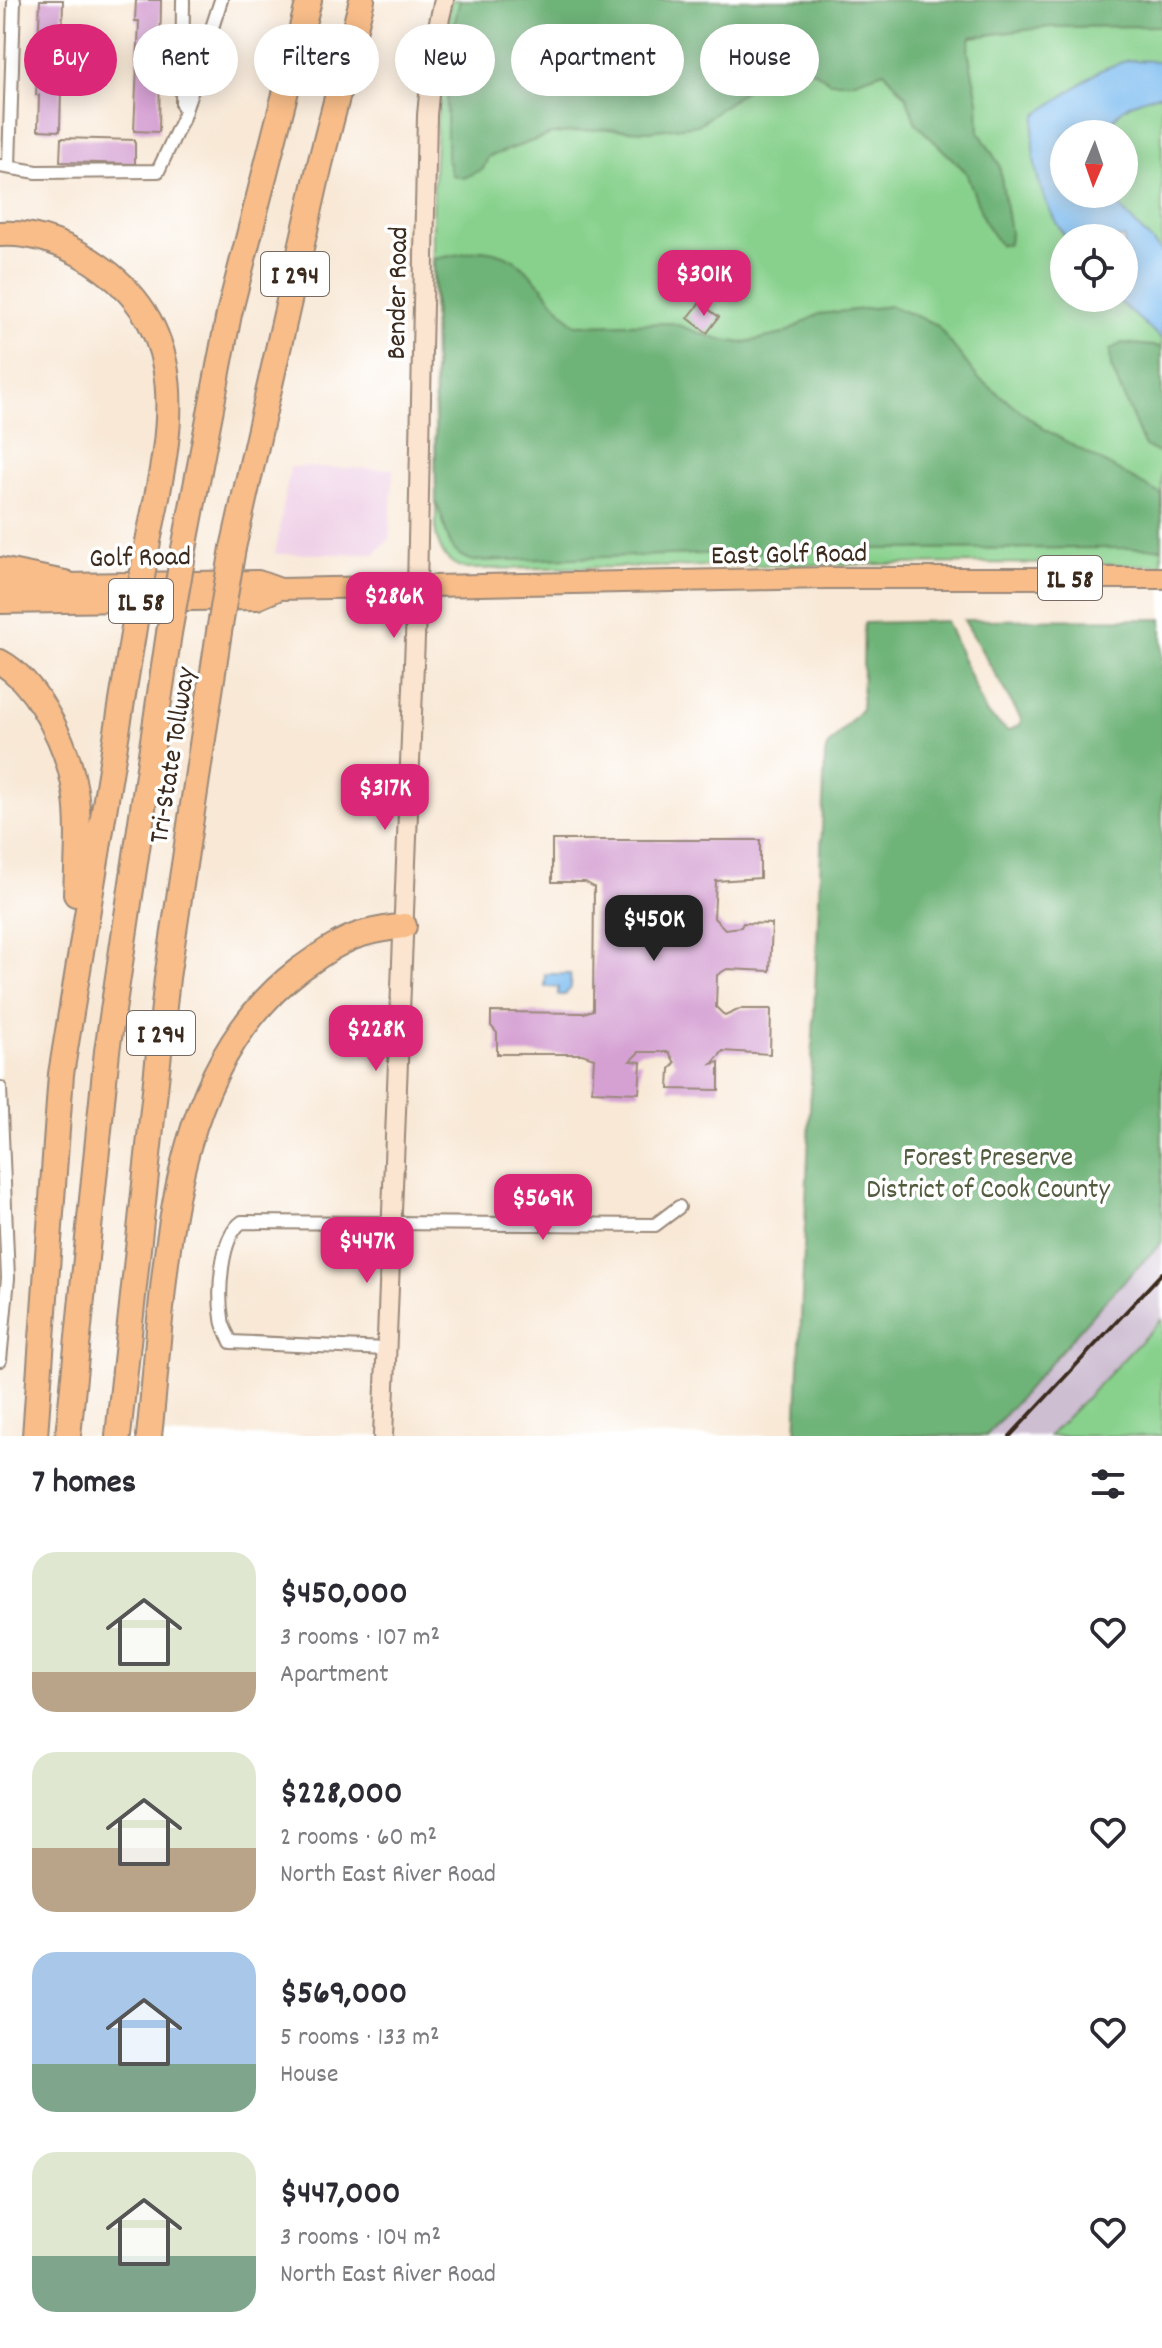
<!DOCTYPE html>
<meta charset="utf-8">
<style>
body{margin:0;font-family:Dekko,sans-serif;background:#f7f7f7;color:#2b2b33;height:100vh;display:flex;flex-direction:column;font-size:30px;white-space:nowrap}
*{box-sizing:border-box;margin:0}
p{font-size:26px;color:#7c7c81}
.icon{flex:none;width:44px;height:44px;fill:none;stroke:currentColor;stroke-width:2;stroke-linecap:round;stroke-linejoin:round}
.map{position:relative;height:1436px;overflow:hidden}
.side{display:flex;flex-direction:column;background:#fff;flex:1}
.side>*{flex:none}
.banner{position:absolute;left:24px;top:24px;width:1114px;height:72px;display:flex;gap:16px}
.needle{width:52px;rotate:182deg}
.fabs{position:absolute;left:1050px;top:120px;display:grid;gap:16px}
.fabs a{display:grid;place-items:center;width:88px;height:88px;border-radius:50%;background:#fff;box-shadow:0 4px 20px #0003;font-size:40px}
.price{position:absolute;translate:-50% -68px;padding:0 18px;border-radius:16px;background:#db2777;color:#fff;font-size:26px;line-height:52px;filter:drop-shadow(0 2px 4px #0008)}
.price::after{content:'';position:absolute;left:50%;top:48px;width:24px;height:18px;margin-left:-12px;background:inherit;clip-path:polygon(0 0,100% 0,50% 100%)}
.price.active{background:#222;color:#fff}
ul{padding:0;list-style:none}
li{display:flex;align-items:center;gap:24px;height:200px;padding:0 32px}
li span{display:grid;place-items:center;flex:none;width:224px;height:160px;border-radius:24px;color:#555}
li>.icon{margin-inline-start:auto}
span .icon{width:96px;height:96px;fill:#fffc;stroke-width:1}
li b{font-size:34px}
h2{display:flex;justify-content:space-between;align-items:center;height:96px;padding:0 32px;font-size:34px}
.tag{padding:0 28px;border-radius:36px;background:#fff;box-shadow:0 4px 20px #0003;font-size:28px;line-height:72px}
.tag.active{background:#db2777;color:#fff}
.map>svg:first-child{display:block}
.built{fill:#efd0e6}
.industrial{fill:#cdbed2}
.green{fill:#88d18d;stroke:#627e56;stroke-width:2;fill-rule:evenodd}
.forest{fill:#6eb378;stroke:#546e4b;stroke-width:2}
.water{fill:#7bbcf0;stroke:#5b7387;stroke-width:2}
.building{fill:#d5a1d3}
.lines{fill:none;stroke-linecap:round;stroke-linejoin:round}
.street-casing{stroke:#9a897a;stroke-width:16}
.secondary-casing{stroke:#9a897a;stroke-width:22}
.primary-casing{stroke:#9a897a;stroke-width:24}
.highway-casing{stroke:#9a897a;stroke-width:28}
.street{stroke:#fff;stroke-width:12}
.secondary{stroke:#fce5d0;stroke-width:18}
.primary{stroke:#f8bd89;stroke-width:20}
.highway{stroke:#f8bd89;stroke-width:24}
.rail{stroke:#3b2a1e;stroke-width:4}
.highway-bridge-casing{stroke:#9a897a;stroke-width:28;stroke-linecap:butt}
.highway-bridge{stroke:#f8bd89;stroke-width:24}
.labels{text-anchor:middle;stroke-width:7;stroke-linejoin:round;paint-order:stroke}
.shield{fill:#fff;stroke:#766a62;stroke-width:2}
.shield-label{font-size:26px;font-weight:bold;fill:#3b2a1e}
.street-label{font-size:28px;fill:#3b2a1e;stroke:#fff}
.park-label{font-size:28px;fill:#525c3f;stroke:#fff}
</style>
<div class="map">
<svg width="1162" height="1436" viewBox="0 0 1162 1436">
<rect width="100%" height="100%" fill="#fff"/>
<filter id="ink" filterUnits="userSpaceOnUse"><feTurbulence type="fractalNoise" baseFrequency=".0125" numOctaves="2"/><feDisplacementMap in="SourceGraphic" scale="16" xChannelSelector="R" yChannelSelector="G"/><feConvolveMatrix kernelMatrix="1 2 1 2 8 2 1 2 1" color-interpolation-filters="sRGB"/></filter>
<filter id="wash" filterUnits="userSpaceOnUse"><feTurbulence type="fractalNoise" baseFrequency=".006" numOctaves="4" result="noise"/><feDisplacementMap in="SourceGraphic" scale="32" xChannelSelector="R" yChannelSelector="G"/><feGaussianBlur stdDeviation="1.8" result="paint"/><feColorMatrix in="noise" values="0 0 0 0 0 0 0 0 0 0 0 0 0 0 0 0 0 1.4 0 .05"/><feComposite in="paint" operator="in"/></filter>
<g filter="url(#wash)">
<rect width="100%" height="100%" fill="#f8e8d5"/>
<path class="built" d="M 290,467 L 393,469 L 389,540 L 374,554 L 275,554 Z"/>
<path class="industrial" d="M 1162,1242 L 1162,1319 L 1049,1436 L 986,1436 L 1102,1304 Z"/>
<path class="green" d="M 451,0 L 1162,0 L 1162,565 L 980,563 L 467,569 C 447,564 440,553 436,533 C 437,356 421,176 451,0 ZM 1064,134 L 1124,134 L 1124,194 L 1064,194 ZM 1064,238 L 1124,238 L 1124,298 L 1064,298 Z
M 1162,1319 L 1162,1436 L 1049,1436 Z"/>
<path class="forest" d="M 460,0 L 1162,0 L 1162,26 L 1050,27 L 971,37 L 968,51 L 978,100 L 979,132 L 999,164 L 1010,233 L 1009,244 L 1000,245 L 985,223 L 966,172 L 916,124 L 906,96 L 884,71 L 852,82 L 830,82 L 814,71 L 791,65 L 756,82 L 698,125 L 649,131 L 604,129 L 552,134 L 488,157 L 483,169 L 464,178 L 452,175 L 447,159 L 447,54 Z
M 482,250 C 531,254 542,296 576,325 L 672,323 L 717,339 L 742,343 L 783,334 L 819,314 L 891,306 L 936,324 L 978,378 L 1044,429 L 1162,495 L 1162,548 L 861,549 L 474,561 C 442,554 450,528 436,504 L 434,259 Z
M 1122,343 L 1162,347 L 1162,455 L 1144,445 L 1111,367 L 1110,350 Z
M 1162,619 L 1162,1242 L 1102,1304 L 986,1436 L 796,1436 L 825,756 L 827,747 L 862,709 L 864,623 L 946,621 L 986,713 L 1008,731 L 1020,725 L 1021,719 L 964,620 Z"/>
<path class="water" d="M 1128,60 L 1157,61 L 1162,65 L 1162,94 C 1135,101 1116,105 1107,134 L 1064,134 L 1064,194 L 1115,194 L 1121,209 L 1162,252 L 1162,339 L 1115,298 L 1124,298 L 1124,238 L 1066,238 C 1042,204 1026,156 1036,115 L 1101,70 Z
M 545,974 L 570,974 L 571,987 L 565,995 L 558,995 L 558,987 L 545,987 Z"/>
<g id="blocks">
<path class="building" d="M 40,0 L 63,0 L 60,131 L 38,130 L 39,95 L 36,95 Z
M 136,0 L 161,0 L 159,132 L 134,131 L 139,21 L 135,21 Z
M 61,138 L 135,140 L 135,164 L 60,162 Z
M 700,303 L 719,317 L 707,333 L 688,318 Z
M 552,840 L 760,840 L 760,878 L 716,881 L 714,918 L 725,929 L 741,927 L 743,923 L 772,924 L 770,971 L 727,969 L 717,975 L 716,1007 L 725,1016 L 740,1009 L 771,1009 L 770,1054 L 723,1051 L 712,1064 L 719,1062 L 719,1090 L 669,1089 L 670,1069 L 675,1063 L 669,1052 L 639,1052 L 630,1061 L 641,1062 L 639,1093 L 592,1091 L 594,1058 L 582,1054 L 497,1054 L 497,1033 L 491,1026 L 491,1012 L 584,1013 L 593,1010 L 594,887 L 585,882 L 552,882 Z"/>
</g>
</g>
<g filter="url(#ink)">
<use href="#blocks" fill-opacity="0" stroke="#9a897a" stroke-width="2"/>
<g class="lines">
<g class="street-casing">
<path id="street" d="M 182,105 L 183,0
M 0,166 L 37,172 L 158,171 L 182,120 L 221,0
M 9,166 L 14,0
M 0,1088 L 8,1278 L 0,1360
M 386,1349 L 231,1342 C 228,1335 222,1326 222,1318 C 218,1293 220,1237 242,1222 L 655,1225 L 679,1207"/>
</g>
<g class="secondary-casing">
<path id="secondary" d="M 383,1436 L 417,588 L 427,115 L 434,44 L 444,0"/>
</g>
<g class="primary-casing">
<path id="primary" d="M 0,585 L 258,581 L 280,589 L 828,578 L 1162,578
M 0,603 L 257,599 L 280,589"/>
</g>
<g class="highway-casing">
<path id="highway" d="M 0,234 C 37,232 73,247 103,269 C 201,342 165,451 146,552
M 233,548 L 320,164 L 362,0
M 184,549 L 229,314 L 309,0
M 0,570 L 65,583
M 0,662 C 17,671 33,690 43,707 C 84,774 79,819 76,894
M 35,1436 L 61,1074 L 133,634
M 68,1436 L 107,1051 L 169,633
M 118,1436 L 167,978 L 219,632
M 149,1436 C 167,1279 161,1075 299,970 C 319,956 338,941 362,934 C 375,930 390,928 404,926"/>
</g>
<use href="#street" class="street"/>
<use href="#secondary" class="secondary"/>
<use href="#primary" class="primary"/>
<use href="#highway" class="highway"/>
<path class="rail" d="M 1010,1436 L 1162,1273"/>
<g class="highway-bridge-casing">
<path id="highway-bridge" d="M 219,632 L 233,548
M 169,633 L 184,549
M 133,634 L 146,552"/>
</g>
<use href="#highway-bridge" class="highway-bridge"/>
</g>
</g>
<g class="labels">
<g class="shield">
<rect x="261" y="252" width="68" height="44" rx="6"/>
<rect x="1038" y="556" width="64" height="44" rx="6"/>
<rect x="109" y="579" width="64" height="44" rx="6"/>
<rect x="127" y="1011" width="68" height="44" rx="6"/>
</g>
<g class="shield-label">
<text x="295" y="283">I 294</text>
<text x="1070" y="587">IL 58</text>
<text x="141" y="610">IL 58</text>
<text x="161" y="1042">I 294</text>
</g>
<g class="street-label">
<text transform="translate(395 293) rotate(-89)" y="10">Bender Road</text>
<text transform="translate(789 552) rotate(-1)" y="10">East Golf Road</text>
<text transform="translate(140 555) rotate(-1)" y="10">Golf Road</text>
<text transform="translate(170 755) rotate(-81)" y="10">Tri-State Tollway</text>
</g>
<g class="park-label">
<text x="988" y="1165">Forest Preserve<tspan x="988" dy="32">District of Cook County</tspan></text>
</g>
</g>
</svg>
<div class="fabs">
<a><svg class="needle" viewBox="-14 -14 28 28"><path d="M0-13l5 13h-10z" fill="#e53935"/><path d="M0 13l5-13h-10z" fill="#7c7c81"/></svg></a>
<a><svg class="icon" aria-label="locate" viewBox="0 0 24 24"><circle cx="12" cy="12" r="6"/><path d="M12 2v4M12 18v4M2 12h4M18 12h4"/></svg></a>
</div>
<b class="price" style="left:704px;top:318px">$301K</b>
<b class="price" style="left:394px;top:640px">$286K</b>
<b class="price" style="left:385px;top:832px">$317K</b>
<b class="price active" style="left:654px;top:963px">$450K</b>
<b class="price" style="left:376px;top:1073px">$228K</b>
<b class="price" style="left:543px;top:1242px">$569K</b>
<b class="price" style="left:367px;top:1285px">$447K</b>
<div class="banner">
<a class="tag active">Buy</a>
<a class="tag">Rent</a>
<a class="tag">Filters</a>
<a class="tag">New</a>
<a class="tag">Apartment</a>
<a class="tag">House</a>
</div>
</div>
<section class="side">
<h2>7 homes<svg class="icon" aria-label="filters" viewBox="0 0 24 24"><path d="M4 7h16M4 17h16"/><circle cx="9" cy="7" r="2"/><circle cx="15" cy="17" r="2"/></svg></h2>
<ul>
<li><span style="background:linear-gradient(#dfe7d0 75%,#b9a48a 0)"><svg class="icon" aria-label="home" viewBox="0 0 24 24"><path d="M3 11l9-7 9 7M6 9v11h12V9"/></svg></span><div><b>$450,000</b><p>3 rooms · 107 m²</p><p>Apartment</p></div><svg class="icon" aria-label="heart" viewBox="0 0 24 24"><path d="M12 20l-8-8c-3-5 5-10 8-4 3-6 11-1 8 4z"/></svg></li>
<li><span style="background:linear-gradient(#dfe7d0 60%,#b9a48a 0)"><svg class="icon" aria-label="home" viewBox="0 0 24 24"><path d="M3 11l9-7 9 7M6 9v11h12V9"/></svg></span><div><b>$228,000</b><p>2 rooms · 60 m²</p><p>North East River Road</p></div><svg class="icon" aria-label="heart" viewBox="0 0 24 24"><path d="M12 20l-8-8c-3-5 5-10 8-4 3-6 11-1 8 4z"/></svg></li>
<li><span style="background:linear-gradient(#a9c7e8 70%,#7fa58c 0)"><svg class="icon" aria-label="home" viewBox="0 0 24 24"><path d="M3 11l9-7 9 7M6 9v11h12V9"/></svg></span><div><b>$569,000</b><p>5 rooms · 133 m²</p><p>House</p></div><svg class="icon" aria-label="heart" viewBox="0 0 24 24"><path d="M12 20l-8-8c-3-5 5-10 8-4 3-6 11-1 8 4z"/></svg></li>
<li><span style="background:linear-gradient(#dfe7d0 65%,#7fa58c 0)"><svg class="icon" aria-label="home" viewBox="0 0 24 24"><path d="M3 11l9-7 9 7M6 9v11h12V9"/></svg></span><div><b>$447,000</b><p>3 rooms · 104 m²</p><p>North East River Road</p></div><svg class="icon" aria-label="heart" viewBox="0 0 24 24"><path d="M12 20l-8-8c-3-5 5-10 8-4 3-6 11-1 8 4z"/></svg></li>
</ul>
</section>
